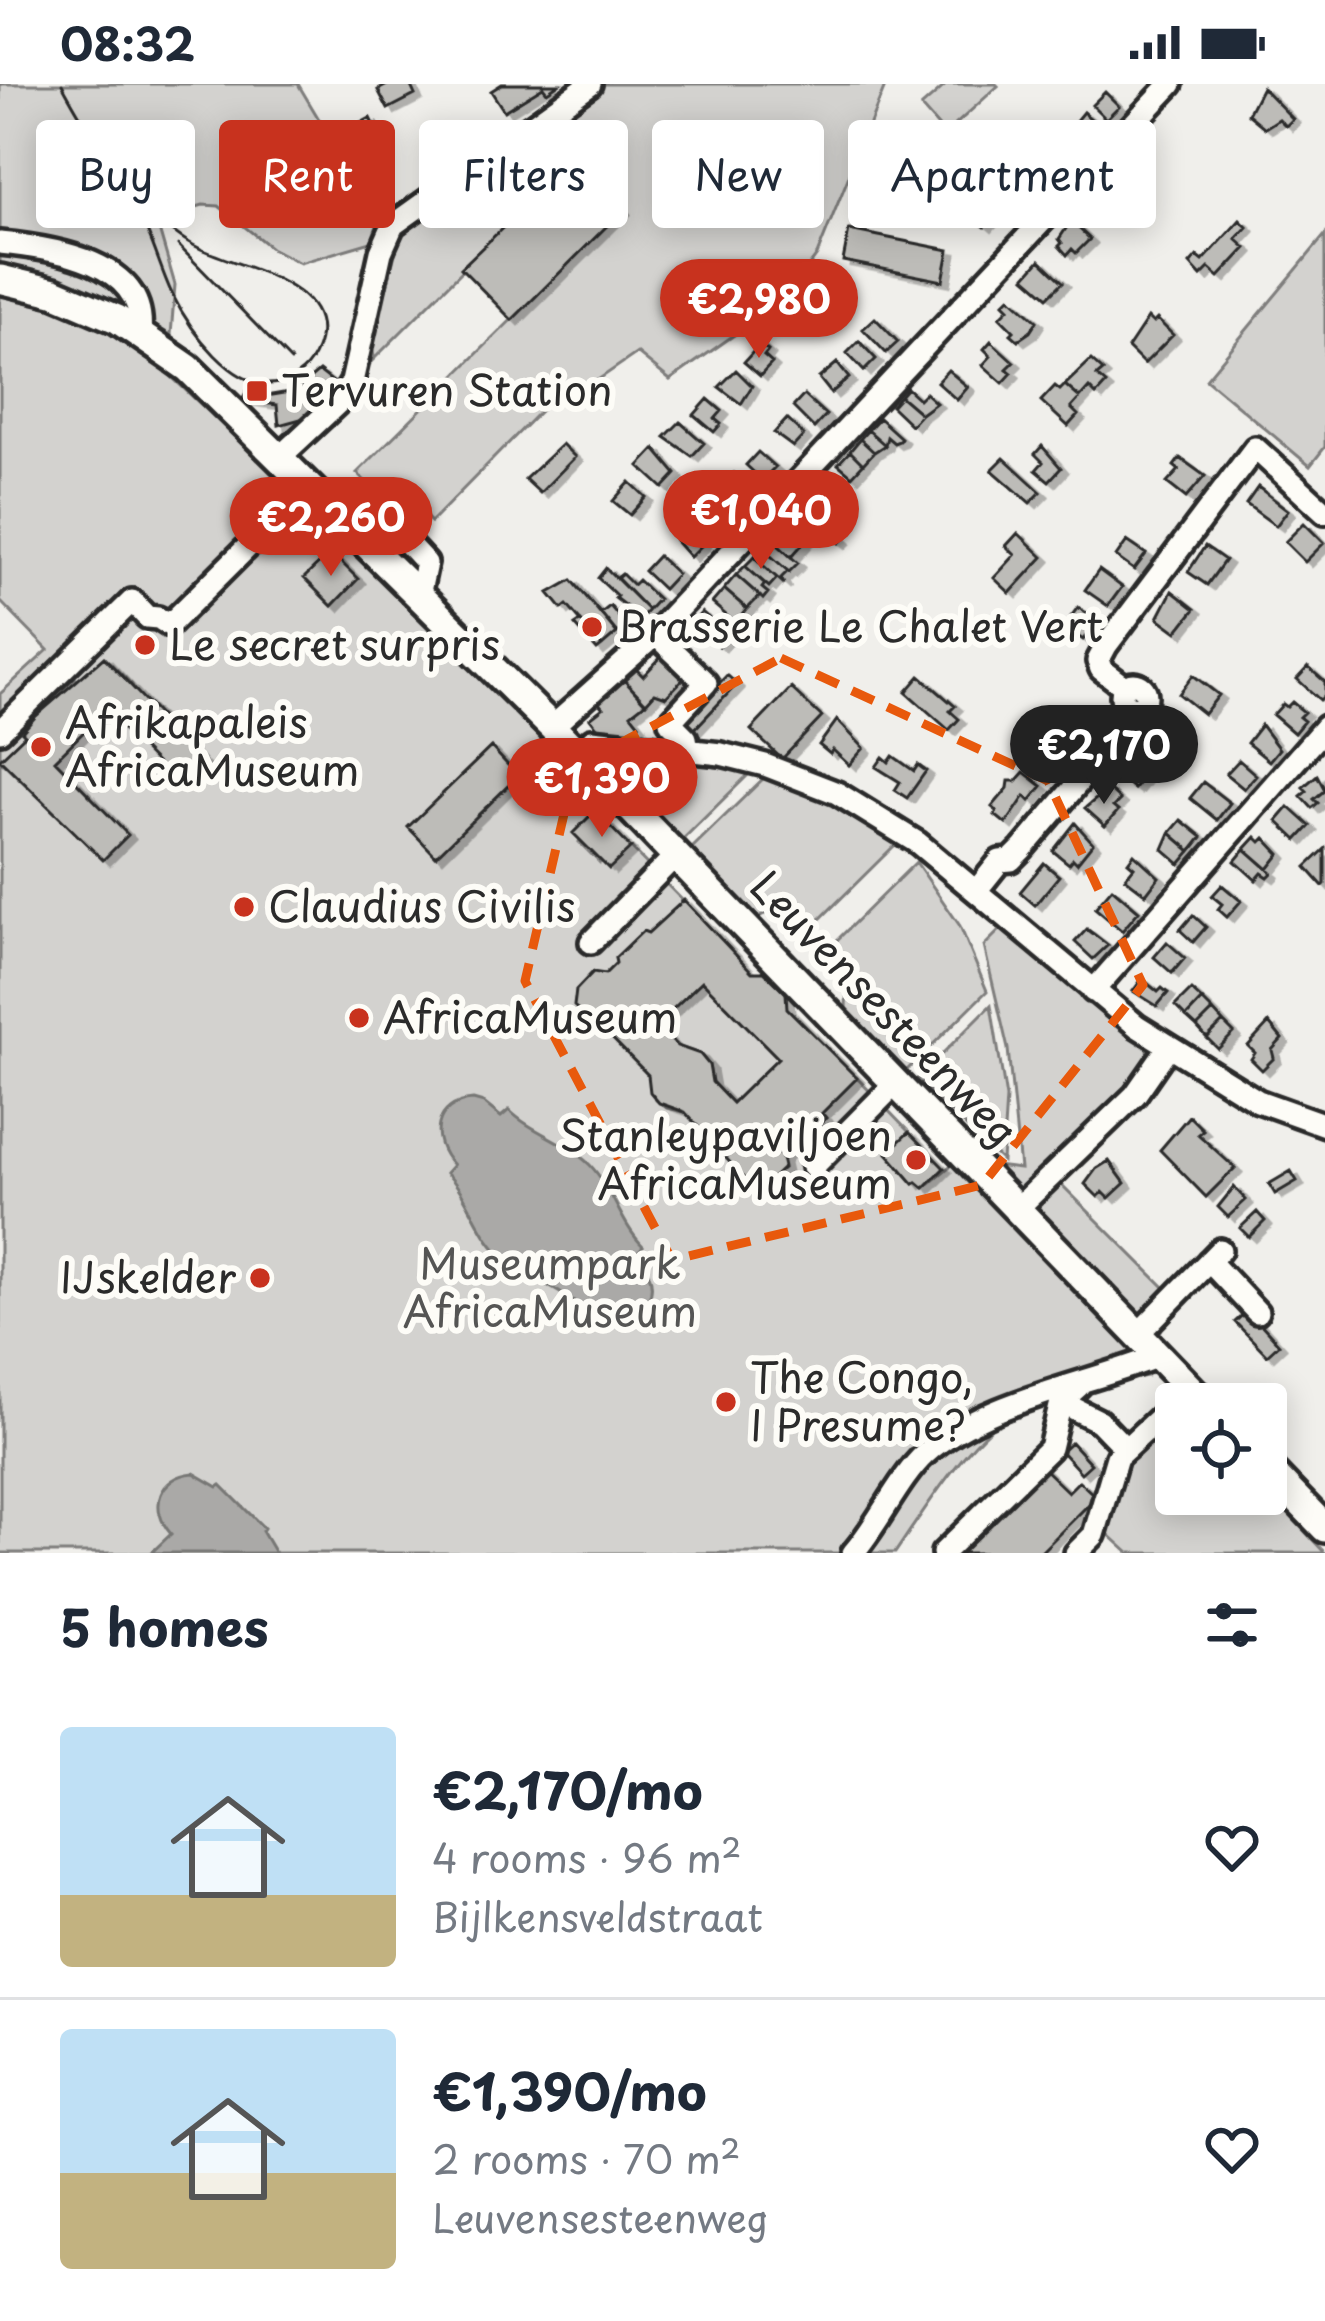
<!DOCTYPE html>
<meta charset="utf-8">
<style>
body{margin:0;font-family:"Playpen Sans",sans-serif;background:#f2f2f3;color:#1f2937;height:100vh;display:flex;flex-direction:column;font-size:45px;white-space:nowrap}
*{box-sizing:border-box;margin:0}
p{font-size:39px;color:#747a83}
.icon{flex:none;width:66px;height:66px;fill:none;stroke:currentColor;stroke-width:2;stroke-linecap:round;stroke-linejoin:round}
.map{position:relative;height:1469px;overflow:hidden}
.details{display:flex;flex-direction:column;background:#fff;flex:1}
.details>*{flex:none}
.guide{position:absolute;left:36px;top:36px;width:1254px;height:108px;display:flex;gap:24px}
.fabs{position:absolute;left:1155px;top:1299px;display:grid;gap:24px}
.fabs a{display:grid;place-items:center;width:132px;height:132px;border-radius:12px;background:#fff;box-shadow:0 6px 30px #0003;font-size:60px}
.price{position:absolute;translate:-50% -102px;padding:0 27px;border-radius:42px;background:#c8321e;color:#fff;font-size:39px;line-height:78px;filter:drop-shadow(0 3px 6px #0008)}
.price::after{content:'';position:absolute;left:50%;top:72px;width:36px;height:27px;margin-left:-18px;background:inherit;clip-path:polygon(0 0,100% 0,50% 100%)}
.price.selected{background:#222;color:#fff}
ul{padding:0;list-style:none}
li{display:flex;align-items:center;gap:36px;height:300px;padding:0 60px}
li+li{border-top:3px solid #e0e1e3}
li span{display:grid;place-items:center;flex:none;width:336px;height:240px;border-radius:12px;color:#555}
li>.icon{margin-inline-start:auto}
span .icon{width:144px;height:144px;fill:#fffc;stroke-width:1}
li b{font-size:51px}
h2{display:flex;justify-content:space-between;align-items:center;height:144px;padding:0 60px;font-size:51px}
.pill{padding:0 42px;border-radius:12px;background:#fff;box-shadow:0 6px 30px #0003;font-size:42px;line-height:108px}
.pill.selected{background:#c8321e;color:#fff}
.status{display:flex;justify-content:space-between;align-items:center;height:84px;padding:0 60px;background:#fff;direction:ltr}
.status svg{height:33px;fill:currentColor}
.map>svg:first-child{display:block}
.green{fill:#d3d2cf;stroke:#7f7e7d;stroke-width:3;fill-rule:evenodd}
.water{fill:#aaa9a7;stroke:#777775;stroke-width:3}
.building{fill:#bdbcb8;stroke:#2b2b2b;stroke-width:3;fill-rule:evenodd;filter:url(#shadow)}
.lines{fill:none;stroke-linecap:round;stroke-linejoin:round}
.minor-casing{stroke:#2b2b2b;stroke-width:30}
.major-casing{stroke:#2b2b2b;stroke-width:36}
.minor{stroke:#fdfcf7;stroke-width:21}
.major{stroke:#fdfcf7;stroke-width:27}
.tram{stroke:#2b2b2b;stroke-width:3}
.marked{fill:none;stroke:#e8590c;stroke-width:9;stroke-dasharray:24 15;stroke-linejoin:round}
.poi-dot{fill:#c8321e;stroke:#fdfcf7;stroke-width:4.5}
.labels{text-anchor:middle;stroke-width:12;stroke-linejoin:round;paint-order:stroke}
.poi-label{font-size:42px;fill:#2b2b2b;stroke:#fdfcf7;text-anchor:start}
.street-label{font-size:42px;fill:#2b2b2b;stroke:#fdfcf7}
.park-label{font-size:42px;fill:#555554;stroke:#fdfcf7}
</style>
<div class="status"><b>08:32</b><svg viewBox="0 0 49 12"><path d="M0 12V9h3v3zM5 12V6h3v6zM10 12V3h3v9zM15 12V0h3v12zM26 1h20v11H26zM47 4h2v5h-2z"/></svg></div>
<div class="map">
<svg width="1325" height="1469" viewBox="0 0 1325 1469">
<defs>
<filter id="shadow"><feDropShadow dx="7" dy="4.5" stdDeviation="0" flood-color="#0004"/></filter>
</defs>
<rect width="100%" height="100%" fill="#f0efeb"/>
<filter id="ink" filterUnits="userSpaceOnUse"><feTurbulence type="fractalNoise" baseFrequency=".00833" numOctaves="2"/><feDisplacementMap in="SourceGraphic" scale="24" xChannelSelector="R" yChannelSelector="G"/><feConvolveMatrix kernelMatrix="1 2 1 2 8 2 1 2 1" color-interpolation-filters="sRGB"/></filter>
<g filter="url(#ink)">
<path class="green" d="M 0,0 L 298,0 L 379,136 L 371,158 L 300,179 L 271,164 L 219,122 L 203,121 L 156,135 L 175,201 L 171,251 L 98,210 L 0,181 Z
M 603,0 L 886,0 L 817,171 L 784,216 L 670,296 L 637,269 L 589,302 L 550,317 L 431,438 L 416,423 L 392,424 L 357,389 L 622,126 L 572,77 L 365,284 L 368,274 L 374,273 L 372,261 L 401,146 Z
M 947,0 L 996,0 L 998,2 L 945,50 L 921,23 Z
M 1325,151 L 1325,363 L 1310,382 L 1206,295 Z
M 0,209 L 83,231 L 143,266 L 285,400 L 574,688 L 595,727 L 579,758 L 600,779 L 631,764 L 683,817 L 648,849 L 643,848 L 615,874 L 616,879 L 605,890 L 592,889 L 576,906 L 575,922 L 591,938 L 596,938 L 648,991 L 656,1016 L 667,1024 L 685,1028 L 750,1100 L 793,1059 L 799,1061 L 826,1034 L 822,1029 L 857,994 L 909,1048 L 888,1069 L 914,1100 L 917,1098 L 924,1104 L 956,1077 L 1020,1085 L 1008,965 L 984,862 L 1003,843 L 1144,955 L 1148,970 L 1121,1012 L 1046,1085 L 1172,1211 L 1147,1292 C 1111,1299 1073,1304 1038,1315 C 980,1333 928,1421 895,1469 L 0,1469 L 0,610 L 48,566 L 0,517 ZM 104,573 L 132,601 L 179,701 L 105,627 L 55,676 L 127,751 L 103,775 L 0,676 L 25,651 L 23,648 L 59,608 L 76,595 L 79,598 ZM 490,664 L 518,693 L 436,771 L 409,743 Z
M 606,666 L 751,688 L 682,756 L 604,673 Z
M 767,691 L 816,709 L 897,759 L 814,841 C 794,828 779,820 757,834 L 691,765 Z
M 916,778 L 960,842 L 987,907 L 906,987 L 846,926 L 847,890 L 833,860 Z
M 702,897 L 778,974 L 732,1019 L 712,998 L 709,981 L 700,970 L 677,962 L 656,941 Z
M 991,921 L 1006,1014 L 1002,1077 L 917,995 Z
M 1176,1332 L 1176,1410 L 1266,1410 L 1266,1406 L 1325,1469 L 1129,1469 L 1106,1448 L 1129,1369 Z"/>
<path class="water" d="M 473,1016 L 484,1019 L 501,1033 L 509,1026 C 532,1049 566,1057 590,1081 C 613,1105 621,1140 643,1162 L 636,1170 C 653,1189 659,1209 639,1229 C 618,1239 604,1233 588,1217 L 581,1224 C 558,1202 523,1194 500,1170 C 476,1146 469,1111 446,1089 L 453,1081 C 429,1056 433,1019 473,1016 Z
M 194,1389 L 218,1403 L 221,1401 L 264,1444 L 262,1447 L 275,1469 L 151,1469 L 171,1450 C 148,1424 159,1392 194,1389 Z"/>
<path class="building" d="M 389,0 L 410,0 L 415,11 L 388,25 L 378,6 Z
M 502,0 L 559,0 L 547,8 L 543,3 L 504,27 L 491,7 Z
M 1262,3 L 1293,35 L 1286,42 L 1279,35 L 1265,44 L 1248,30 Z
M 1105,8 L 1119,22 L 1106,35 L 1092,21 Z
M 1083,28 L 1099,42 L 1088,54 L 1073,40 Z
M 370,34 L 378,50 L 364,58 L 355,42 Z
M 968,43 L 997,73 L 987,82 L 958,52 Z
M 1065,51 L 1078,63 L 1066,75 L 1054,63 Z
M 366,60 L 370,68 L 376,65 L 384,79 L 364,90 L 349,70 Z
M 573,76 L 623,126 L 512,236 L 461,184 Z
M 981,101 L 1004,121 L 985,143 L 962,123 Z
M 1240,136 L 1247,143 L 1236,155 L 1246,164 L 1219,193 L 1209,184 L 1201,192 L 1190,180 L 1197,172 L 1203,177 Z
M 1071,137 L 1090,155 L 1076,169 L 1072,165 L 1067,171 L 1059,162 L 1062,159 L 1059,155 Z
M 849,146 L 949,166 L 943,197 L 843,177 Z
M 1040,176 L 1063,198 L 1048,213 L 1025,193 Z
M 1010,213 L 1037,237 L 1030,248 L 1018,256 L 1011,250 L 1014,247 L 1000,233 L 1009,224 L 1004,219 Z
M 875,234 L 898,258 L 886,269 L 863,245 Z
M 1148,234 L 1153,239 L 1157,235 L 1173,251 L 1144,280 L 1128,264 Z
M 859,257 L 876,275 L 864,287 L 847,269 Z
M 991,257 L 1014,278 L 1007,285 L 1012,289 L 1003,299 L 983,281 L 991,272 L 984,265 Z
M 760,260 L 768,267 L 764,272 L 772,279 L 760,292 L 744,278 Z
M 1091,276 L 1103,287 L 1097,292 L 1106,300 L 1096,311 L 1089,304 L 1080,314 L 1065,301 Z
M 837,279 L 849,294 L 831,309 L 819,294 Z
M 736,286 L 752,302 L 741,320 L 719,303 Z
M 948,286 L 968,303 L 957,316 L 937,298 Z
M 319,287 L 342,305 L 308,333 L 279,341 L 277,321 L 242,316 L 246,308 L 266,312 L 295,307 Z
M 1065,301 L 1080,314 L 1071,324 L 1078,331 L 1068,342 L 1041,317 L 1055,302 L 1060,306 Z
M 907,304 L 919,315 L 925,309 L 936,319 L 921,330 L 900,312 Z
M 804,311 L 826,331 L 814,344 L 793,323 Z
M 900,312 L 921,330 L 911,341 L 891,322 Z
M 708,315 L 722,327 L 715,335 L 721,340 L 714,348 L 694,331 Z
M 879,334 L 901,354 L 899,357 L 894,359 L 887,353 L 885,361 L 868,346 Z
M 787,335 L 804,351 L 793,363 L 774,349 Z
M 680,338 L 704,359 L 692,372 L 665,353 Z
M 868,346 L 885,361 L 874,368 L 860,355 Z
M 860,355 L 874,368 L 863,380 L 850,367 Z
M 562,360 L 575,373 L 540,409 L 525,395 Z
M 1042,362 L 1061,384 L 1049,397 L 1036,386 L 1043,378 L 1035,370 Z
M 655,365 L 676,390 L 663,404 L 639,382 Z
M 850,367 L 863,380 L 852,392 L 838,380 Z
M 758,368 L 775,383 L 762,396 L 746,381 Z
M 1004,374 L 1041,408 L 1030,419 L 992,386 Z
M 1180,374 L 1205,392 L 1186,414 L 1167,399 L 1179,386 L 1174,382 Z
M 734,389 L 754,405 L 742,417 L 736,411 L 733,414 L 722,402 Z
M 630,398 L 646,413 L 630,431 L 613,417 Z
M 1258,403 L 1288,426 L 1276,442 L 1246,420 Z
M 813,419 L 828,432 L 823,437 L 843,455 L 839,459 L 802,431 Z
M 703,423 L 708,427 L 711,423 L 725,436 L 713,450 L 694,433 Z
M 802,431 L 817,444 L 791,473 L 776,459 Z
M 1304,439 L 1324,459 L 1305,478 L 1285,458 Z
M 688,444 L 704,459 L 690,473 L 675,456 Z
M 1018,449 L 1043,473 L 1010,509 L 994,494 L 1015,471 L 1006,462 Z
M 771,455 L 798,479 L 789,488 L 762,464 Z
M 1127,457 L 1146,470 L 1134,486 L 1116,473 Z
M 1205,462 L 1225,476 L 1207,501 L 1188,488 Z
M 762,464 L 788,487 L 781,494 L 784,500 L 754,473 Z
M 331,468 L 358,495 L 332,522 L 304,494 Z
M 658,472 L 677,490 L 663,505 L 644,487 Z
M 754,473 L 777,494 L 769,503 L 745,482 Z
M 745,482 L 765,500 L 762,504 L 768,509 L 763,515 L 736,491 Z
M 606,484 L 648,526 L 641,534 L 615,514 L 617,512 L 598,494 Z
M 1099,486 L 1122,503 L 1108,522 L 1085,506 Z
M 622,490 L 633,501 L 638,496 L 658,515 L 648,526 L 617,494 Z
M 736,491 L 760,512 L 747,525 L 724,505 Z
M 572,496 L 617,549 L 602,562 L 567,521 L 562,525 L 549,509 Z
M 724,505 L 747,525 L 735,539 L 712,519 Z
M 1172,507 L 1195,525 L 1177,548 L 1158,534 Z
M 610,522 L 626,541 L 617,549 L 601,529 Z
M 1078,523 L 1097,537 L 1083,556 L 1064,542 Z
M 702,528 L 728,551 L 719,562 L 693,538 Z
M 581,537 L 602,562 L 597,566 L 575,541 Z
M 664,570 L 687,591 L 666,613 L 655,609 L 646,619 L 624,596 L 635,584 L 643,592 Z
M 104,573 L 203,678 L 179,702 L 105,627 L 55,676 L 128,751 L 103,776 L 0,675 L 25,651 L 22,648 L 36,632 Z
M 1308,583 L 1325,598 L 1325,611 L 1320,616 L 1297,595 Z
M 727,591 L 737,600 L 689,651 L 679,641 Z
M 1193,591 L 1219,611 L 1204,630 L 1179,610 Z
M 920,592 L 955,622 L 950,627 L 959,635 L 949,646 L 906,608 Z
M 624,596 L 645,619 L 631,630 L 639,640 L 625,650 L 601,648 L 590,634 L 603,624 L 597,617 Z
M 791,604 L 822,633 L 782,675 L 751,646 Z
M 1292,618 L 1304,628 L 1299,633 L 1304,637 L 1294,649 L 1273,631 L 1283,620 L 1287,623 Z
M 837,636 L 864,664 L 849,681 L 833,666 L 830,670 L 819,661 Z
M 1261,641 L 1279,665 L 1269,677 L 1247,659 Z
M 491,663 L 518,692 L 436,772 L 408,743 Z
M 1136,666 L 1154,680 L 1134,705 L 1116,690 Z
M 893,672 L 914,687 L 918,681 L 926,687 L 907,714 L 895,706 L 900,698 L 876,683 L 883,673 L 889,678 Z
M 1239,676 L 1256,691 L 1244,705 L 1226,690 Z
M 1024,688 L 1042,702 L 1030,717 L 1025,712 L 1006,740 L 995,731 L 997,727 L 992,723 L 1008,704 L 1009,697 L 1016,697 Z
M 1317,691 L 1325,706 L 1314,715 L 1318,719 L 1312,724 L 1301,712 L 1307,707 L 1303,703 Z
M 1203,698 L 1230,719 L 1217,736 L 1190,714 Z
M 1108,705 L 1120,716 L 1113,723 L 1118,727 L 1105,742 L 1085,724 Z
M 1289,723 L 1310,742 L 1297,756 L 1277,737 Z
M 595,727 L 631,764 L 609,785 L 573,749 Z
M 1181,736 L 1202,753 L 1191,767 L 1170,749 Z
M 1075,739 L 1093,759 L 1077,779 L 1073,775 L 1069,780 L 1053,767 Z
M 1170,749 L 1191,767 L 1180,780 L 1163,765 Z
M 1256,753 L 1261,758 L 1265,754 L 1280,770 L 1268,785 L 1245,765 Z
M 1245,765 L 1272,789 L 1268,793 L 1262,789 L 1256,796 L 1235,777 Z
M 1325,765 L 1325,800 L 1323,802 L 1306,783 Z
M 1134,770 L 1159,793 L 1146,810 L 1125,794 L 1134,783 L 1128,778 Z
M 1044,779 L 1059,792 L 1035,821 L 1020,808 Z
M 1222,801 L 1241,817 L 1227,833 L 1218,825 L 1222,820 L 1212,812 Z
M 1112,804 L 1139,827 L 1122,847 L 1095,824 Z
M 684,816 L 752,888 L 764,888 L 786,909 L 787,924 L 857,994 L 822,1029 L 826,1034 L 799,1061 L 793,1059 L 781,1070 L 785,1070 L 782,1074 L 784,1083 L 766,1100 L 750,1101 L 685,1028 L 659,1019 L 650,1008 L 648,991 L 596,938 L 592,939 L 574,922 L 576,906 L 593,888 L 605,890 L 616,879 L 615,874 L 643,847 L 648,849 ZM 702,897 L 778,974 L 732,1019 L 712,998 L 709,981 L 700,970 L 677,962 L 656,941 Z
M 1193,831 L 1206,843 L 1193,858 L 1180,846 Z
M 1087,845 L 1108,861 L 1093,875 L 1075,858 Z
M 1167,858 L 1185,874 L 1172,889 L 1154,873 Z
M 1142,895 L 1158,908 L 1162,904 L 1168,909 L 1157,922 L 1133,907 Z
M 1191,906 L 1202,916 L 1186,933 L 1175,922 Z
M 1202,916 L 1213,927 L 1197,943 L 1186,933 Z
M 1213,927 L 1223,938 L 1207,954 L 1197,943 Z
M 1223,938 L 1234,949 L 1218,965 L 1207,954 Z
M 1269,939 L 1282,955 L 1272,966 L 1274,974 L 1262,986 L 1251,975 L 1255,969 L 1248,962 Z
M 1189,1032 L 1203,1046 L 1198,1050 L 1235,1084 L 1206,1113 L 1160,1066 Z
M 909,1048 L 944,1084 L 924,1104 L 917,1098 L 914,1100 L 887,1069 Z
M 1109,1077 L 1125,1099 L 1109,1114 L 1103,1108 L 1098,1113 L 1085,1100 L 1096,1085 Z
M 1291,1087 L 1297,1097 L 1275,1110 L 1269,1100 Z
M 1234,1103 L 1246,1116 L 1228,1133 L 1218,1123 Z
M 1257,1128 L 1265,1137 L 1249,1153 L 1240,1144 Z
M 1248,1226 L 1279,1260 L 1267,1271 L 1235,1238 Z
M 1071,1358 L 1091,1380 L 1081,1389 L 1061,1367 Z
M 1041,1382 L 1068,1408 L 1079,1397 L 1096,1413 L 1040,1469 L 955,1469 Z"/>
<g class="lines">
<g class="minor-casing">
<path id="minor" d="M 0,159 C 53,164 147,178 140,248
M 280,373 L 341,316 L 352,298 L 381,168 L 393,141 L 590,0
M 366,458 L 390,440 L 426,479 L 419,512
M 655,550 L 706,599 L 670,638 L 686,654 L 688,666
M1122 612a12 12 0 1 1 24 0a12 12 0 1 1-24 0Z
M 1125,603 L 1101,585 L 1098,577 L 1106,562 L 1255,364 L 1325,428
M 552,643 L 645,560 L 1171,0
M 0,647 L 132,517 L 147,533 L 158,534 L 169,541 L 309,402
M 592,656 L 721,670 L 765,681 L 837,709 L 918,759 L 1137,942 L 1258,1017 L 1325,1041
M 976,807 L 1000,777 L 1011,776 L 1022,765 L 1121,648 L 1132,623
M 591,858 L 676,771
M 1093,907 L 1325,643
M 813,1083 L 897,998
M 1019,1123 L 1135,1011 L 1169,962
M 1209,1177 L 1257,1228
M 1138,1250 L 1220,1166
M 1061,1318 L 1099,1337 L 1126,1365
M 853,1469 C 878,1441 899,1394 925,1370 C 983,1317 1087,1301 1158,1272
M 943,1469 L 1050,1364 L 1061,1318 L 1079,1302
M 1076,1469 L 1094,1451 L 1117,1373 L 1190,1305"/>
</g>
<g class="major-casing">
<path id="major" d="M 0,195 L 54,208 L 117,235 L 188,284 L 552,643 L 1205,1320
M 1266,1383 L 1325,1444"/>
</g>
<use href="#minor" class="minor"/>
<use href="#major" class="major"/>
<path class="tram" d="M 62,0 C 85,43 112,83 137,126 C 152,152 159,182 172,210 C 189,244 234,309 278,299 C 297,295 310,283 317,265 C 342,200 239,184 199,164 C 180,155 164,140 148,126
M 178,161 L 291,277"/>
</g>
</g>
<path class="marked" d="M 781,574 L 1048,697 L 1143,901 L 982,1101 L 672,1176 L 525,897 L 575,683 Z"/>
<g class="poi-dot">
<rect x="245" y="295" width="24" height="24" rx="6"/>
<circle cx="592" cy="543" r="12"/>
<circle cx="145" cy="561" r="12"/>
<circle cx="41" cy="663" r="12"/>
<circle cx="244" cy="823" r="12"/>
<circle cx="359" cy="934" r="12"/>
<circle cx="916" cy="1076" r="12"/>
<circle cx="260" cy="1194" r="12"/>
<circle cx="726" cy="1318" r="12"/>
</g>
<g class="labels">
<g class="poi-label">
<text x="281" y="322">Tervuren Station</text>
<text x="616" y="558">Brasserie Le Chalet Vert</text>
<text x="169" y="576">Le secret surpris</text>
<text x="65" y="654">Afrikapaleis<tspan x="65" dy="48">AfricaMuseum</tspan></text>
<text x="268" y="838">Claudius Civilis</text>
<text x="383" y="949">AfricaMuseum</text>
<text x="892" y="1067" text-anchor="end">Stanleypaviljoen<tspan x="892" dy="48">AfricaMuseum</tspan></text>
<text x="236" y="1209" text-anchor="end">IJskelder</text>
<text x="750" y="1309">The Congo,<tspan x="750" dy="48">I Presume?</tspan></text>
</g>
<g class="street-label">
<text transform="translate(884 925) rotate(46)" y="15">Leuvensesteenweg</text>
</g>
<g class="park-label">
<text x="550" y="1195">Museumpark<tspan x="550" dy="48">AfricaMuseum</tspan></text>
</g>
</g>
</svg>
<div class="fabs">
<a><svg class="icon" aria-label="locate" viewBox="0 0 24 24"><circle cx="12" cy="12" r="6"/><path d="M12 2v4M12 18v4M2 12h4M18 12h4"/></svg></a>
</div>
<b class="price" style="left:759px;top:277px">€2,980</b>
<b class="price" style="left:761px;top:488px">€1,040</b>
<b class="price" style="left:331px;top:495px">€2,260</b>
<b class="price selected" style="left:1104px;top:723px">€2,170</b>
<b class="price" style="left:602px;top:756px">€1,390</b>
<div class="guide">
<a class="pill">Buy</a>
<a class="pill selected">Rent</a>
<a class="pill">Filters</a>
<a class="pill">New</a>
<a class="pill">Apartment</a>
</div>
</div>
<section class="details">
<h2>5 homes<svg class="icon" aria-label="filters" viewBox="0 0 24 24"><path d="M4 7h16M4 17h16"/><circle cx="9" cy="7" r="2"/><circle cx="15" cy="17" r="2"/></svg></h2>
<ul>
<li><span style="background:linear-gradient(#bfe0f5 70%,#c2b280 0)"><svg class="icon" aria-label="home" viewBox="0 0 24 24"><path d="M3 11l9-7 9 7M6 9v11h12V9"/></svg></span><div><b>€2,170/mo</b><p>4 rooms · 96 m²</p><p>Bijlkensveldstraat</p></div><svg class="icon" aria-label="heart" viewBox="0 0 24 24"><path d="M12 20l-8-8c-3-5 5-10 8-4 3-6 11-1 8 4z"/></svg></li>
<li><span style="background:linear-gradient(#bfe0f5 60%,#c2b280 0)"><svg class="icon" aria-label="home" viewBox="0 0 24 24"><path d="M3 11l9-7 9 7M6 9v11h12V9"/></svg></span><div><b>€1,390/mo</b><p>2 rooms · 70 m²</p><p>Leuvensesteenweg</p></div><svg class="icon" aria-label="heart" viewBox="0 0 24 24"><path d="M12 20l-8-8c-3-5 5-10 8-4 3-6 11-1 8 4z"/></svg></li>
</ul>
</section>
